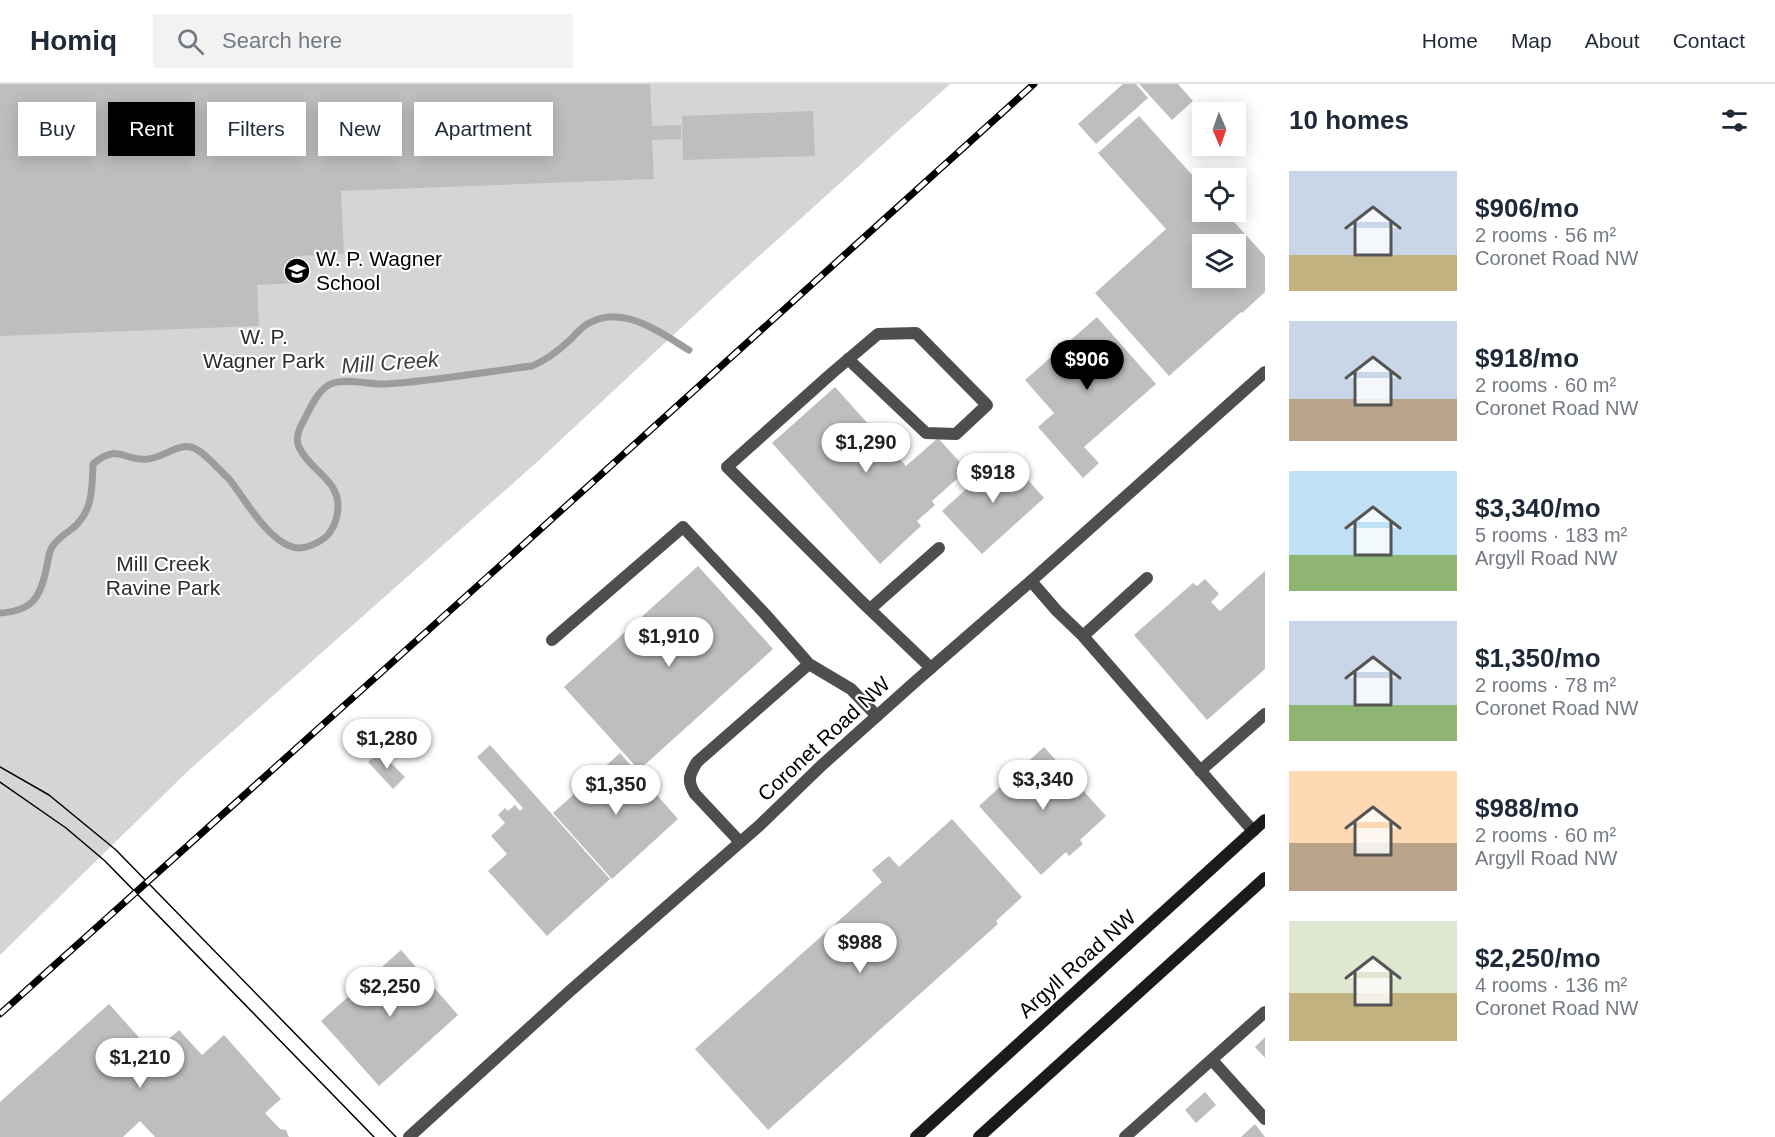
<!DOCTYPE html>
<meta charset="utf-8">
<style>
body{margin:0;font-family:Arial,sans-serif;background:#f2f2f3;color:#1f2937;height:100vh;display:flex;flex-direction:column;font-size:22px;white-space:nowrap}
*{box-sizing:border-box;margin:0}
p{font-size:20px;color:#747a83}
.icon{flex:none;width:33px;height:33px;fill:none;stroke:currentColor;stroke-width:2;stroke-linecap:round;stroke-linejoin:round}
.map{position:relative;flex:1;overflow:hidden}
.panel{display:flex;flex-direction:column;background:#fff;width:510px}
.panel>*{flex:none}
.hud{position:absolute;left:18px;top:18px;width:570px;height:54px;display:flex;gap:12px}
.needle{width:39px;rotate:178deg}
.buttons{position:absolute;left:1192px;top:18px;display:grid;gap:12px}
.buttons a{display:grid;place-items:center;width:54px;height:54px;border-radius:0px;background:#fff;box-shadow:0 3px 15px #0003;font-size:30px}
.price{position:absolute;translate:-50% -51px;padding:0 14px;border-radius:21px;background:#fff;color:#222;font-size:20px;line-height:39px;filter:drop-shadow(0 2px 3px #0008)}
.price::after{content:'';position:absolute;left:50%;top:36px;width:18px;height:14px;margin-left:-9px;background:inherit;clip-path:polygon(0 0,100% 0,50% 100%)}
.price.current{background:#000;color:#fff}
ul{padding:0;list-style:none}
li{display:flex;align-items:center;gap:18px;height:150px;padding:0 24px}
li span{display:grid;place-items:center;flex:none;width:168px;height:120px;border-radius:0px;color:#555}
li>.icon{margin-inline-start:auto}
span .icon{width:72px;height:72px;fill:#fffc;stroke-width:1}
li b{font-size:26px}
h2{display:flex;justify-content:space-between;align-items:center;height:72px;padding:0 24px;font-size:26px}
.tag{padding:0 21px;border-radius:0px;background:#fff;box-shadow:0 3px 15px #0003;font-size:21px;line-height:54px}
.tag.current{background:#000;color:#fff}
header{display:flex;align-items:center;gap:36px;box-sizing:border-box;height:84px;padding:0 30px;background:#fff;border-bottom:2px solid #e0e1e3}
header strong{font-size:28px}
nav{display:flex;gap:33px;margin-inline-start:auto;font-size:21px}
.search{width:420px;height:54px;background:#f2f2f3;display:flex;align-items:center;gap:15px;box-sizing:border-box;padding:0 21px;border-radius:0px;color:#747a83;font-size:22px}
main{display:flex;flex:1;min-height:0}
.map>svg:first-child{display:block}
.green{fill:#d5d5d5}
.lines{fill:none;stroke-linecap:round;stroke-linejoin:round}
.stream{stroke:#9c9c9c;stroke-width:7}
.building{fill:#bebebe;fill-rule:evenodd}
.lane{stroke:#4e4e4e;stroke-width:12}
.street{stroke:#4e4e4e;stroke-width:12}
.secondary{stroke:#1b1b1b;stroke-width:12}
.tram{stroke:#000;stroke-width:1.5}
.rail-casing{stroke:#000;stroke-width:7}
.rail{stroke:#fff;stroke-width:4.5;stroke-dasharray:14;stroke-linecap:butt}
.labels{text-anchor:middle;stroke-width:4.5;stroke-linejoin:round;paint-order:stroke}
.poi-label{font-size:21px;fill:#000;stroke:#fff;text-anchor:start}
.park-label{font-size:21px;fill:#2c2c2c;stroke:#fff}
.street-label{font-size:21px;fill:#000;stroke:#fff}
.water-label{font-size:22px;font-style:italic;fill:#3d3d3d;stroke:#fff}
</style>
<header>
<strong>Homiq</strong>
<div class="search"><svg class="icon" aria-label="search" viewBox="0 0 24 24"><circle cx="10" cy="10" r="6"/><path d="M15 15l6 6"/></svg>Search here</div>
<nav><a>Home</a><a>Map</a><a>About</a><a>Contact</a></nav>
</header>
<main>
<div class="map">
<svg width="1265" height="1053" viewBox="0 0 1265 1053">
<rect width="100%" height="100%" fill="#fff"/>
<path class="green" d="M 0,0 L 950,0 L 727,201 L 537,378 L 188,687 L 0,871 Z"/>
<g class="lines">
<path class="stream" d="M 0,529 C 31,527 40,515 46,486 C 48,479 48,470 52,463 C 56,456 66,449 73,444 C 93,427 92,405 93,380 C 119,358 123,378 148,375 C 162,374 177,360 191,363 C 199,365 208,374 213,379 C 218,384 224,390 229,395 C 245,415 271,463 299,464 C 309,464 325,456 330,448 C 336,439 338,432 338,422 C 338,395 309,386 299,363 C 295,355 299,345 303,338 C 310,325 318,304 333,299 C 350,294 370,301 387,300 C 435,297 484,288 532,282 C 547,276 558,267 570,256 C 574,252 578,247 583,243 C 618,216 659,248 689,266"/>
</g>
<path class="building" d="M 0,0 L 650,0 L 652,42 L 681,41 L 681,55 L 652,56 L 654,95 L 341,107 L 344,170 L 295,172 L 296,199 L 257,201 L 259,242 L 0,252 Z
M 1123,0 L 1136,0 L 1148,14 L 1096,60 L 1078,40 Z
M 1139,0 L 1178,0 L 1193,17 L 1172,36 Z
M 813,27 L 815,72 L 683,76 L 682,32 Z
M 1139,32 L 1203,103 L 1203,128 L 1225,128 L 1265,172 L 1265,208 L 1242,229 L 1241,228 L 1169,292 L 1095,209 L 1166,145 L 1098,69 ZM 1203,160 L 1236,160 L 1236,194 L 1203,194 Z
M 1097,233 L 1156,300 L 1084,363 L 1099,379 L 1083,394 L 1038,343 L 1054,329 L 1025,296 Z
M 835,303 L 906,382 L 938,354 L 967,386 L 932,417 L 935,421 L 917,437 L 921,442 L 880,480 L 772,359 Z
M 1005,370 L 1044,414 L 982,470 L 942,427 Z
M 698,482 L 773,565 L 639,686 L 564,603 Z
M 1265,487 L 1265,585 L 1207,636 L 1134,551 L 1193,499 L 1197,502 L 1205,495 L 1219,510 L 1211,518 L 1220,527 Z
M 490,661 L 610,795 L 547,852 L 488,787 L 507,770 L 491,752 L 505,739 L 498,731 L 505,724 L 508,727 L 515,721 L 520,727 L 523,724 L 477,673 Z
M 1044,663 L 1106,732 L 1080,756 L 1083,760 L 1069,772 L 1066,768 L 1041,791 L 979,722 Z
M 380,668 L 405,693 L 393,705 L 368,678 Z
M 620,669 L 678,735 L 612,795 L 553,729 Z
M 952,735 L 1022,813 L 996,837 L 998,840 L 768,1046 L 695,965 L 882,798 L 872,786 L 889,772 L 899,783 Z
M 401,866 L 458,931 L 379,1002 L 321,937 Z
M 109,920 L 153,969 L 179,946 L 202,971 L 224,951 L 281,1015 L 265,1029 L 280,1045 L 286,1046 L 289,1053 L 155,1053 L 140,1037 L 123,1053 L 0,1053 L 0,1018 Z
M 1265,953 L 1265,974 L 1255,963 Z
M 1205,1008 L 1216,1021 L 1196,1039 L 1185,1026 Z
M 1255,1040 L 1265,1053 L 1241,1053 Z"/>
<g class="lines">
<path class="lane" d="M 848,275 L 926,349 L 956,350 L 987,321 L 916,249 L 878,250 L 832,289 L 727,383 L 861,517 L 931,584
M 1031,497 L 1057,527 L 1083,552 L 1253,747
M 870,525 L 939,464
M 1083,552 L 1147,494
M 552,556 L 683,443 L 765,530 L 809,580 L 851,605 L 877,632
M 1200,687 L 1265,630
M 740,758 L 695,710 C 687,697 689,691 697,678 L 809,580
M 1212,976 L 1265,1035
M 1125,1053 L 1265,928"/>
<path class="street" d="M 409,1053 L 570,907 L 760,741 L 821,682 L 916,597 L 1031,497 L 1265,288"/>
<path class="secondary" d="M 916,1053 L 1265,736
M 979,1053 L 1265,794"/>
<path class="tram" d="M 0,683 L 49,711 L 116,766 L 396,1053
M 0,698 L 66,744 L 105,777 L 374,1053"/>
<g class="rail-casing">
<path id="rail" d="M 0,930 L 483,497 L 1034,0"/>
</g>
<use href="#rail" class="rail"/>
</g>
<defs>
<g id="school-disc" transform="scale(1.35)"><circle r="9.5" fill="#000" stroke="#fff"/><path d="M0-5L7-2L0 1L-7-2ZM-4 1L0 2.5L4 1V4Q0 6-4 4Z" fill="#fff"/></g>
</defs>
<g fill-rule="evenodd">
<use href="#school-disc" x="297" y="187"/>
</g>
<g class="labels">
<g class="poi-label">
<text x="316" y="182">W. P. Wagner<tspan x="316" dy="24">School</tspan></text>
</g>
<g class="park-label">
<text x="264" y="260">W. P.<tspan x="264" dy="24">Wagner Park</tspan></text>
<text x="163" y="487">Mill Creek<tspan x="163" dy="24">Ravine Park</tspan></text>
</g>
<g class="street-label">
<text transform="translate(824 655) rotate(-43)" y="7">Coronet Road NW</text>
<text transform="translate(1077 880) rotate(-42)" y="7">Argyll Road NW</text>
</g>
<g class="water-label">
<text transform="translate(390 278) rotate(-4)" y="8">Mill Creek</text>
</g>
</g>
</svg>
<div class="buttons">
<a><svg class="needle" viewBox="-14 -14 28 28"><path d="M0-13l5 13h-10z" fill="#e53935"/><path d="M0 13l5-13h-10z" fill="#747a83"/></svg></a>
<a><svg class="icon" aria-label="locate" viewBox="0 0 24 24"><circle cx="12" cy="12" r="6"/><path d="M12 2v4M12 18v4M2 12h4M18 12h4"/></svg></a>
<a><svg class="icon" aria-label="layers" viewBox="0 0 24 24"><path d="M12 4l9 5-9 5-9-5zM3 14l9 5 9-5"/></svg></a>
</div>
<b class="price current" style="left:1087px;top:307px">$906</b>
<b class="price" style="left:866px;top:390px">$1,290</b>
<b class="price" style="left:993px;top:420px">$918</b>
<b class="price" style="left:669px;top:584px">$1,910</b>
<b class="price" style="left:387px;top:686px">$1,280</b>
<b class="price" style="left:1043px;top:727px">$3,340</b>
<b class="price" style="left:616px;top:732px">$1,350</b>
<b class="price" style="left:860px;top:890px">$988</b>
<b class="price" style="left:390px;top:934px">$2,250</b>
<b class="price" style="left:140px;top:1005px">$1,210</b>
<div class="hud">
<a class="tag">Buy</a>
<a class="tag current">Rent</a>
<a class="tag">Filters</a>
<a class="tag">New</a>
<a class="tag">Apartment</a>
</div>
</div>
<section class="panel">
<h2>10 homes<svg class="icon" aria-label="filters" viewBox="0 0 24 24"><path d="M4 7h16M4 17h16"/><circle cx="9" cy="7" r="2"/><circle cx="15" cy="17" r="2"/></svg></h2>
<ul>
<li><span style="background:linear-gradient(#c9d6e8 70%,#c2b280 0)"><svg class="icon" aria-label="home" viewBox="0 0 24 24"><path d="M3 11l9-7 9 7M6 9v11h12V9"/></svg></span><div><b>$906/mo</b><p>2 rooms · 56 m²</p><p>Coronet Road NW</p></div></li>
<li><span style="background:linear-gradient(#c9d6e8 65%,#b9a48a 0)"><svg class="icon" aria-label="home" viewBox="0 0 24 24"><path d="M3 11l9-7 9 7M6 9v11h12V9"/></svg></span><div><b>$918/mo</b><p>2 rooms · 60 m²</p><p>Coronet Road NW</p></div></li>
<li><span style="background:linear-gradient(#bfe0f5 70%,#8fb573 0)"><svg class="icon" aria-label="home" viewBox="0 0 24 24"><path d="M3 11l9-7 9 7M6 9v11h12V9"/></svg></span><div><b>$3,340/mo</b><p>5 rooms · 183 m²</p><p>Argyll Road NW</p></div></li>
<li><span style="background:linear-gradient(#c9d6e8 70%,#8fb573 0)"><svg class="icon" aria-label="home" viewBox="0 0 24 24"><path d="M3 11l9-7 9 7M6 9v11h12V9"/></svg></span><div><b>$1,350/mo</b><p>2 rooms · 78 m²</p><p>Coronet Road NW</p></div></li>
<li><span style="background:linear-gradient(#ffd9b3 60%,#b9a48a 0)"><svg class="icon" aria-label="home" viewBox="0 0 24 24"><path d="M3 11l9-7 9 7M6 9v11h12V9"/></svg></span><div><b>$988/mo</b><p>2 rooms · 60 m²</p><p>Argyll Road NW</p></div></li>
<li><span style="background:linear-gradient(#dfe7d0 60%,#c2b280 0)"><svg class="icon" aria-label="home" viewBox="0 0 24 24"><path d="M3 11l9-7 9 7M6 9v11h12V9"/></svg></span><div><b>$2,250/mo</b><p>4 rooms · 136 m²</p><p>Coronet Road NW</p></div></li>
</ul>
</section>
</main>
